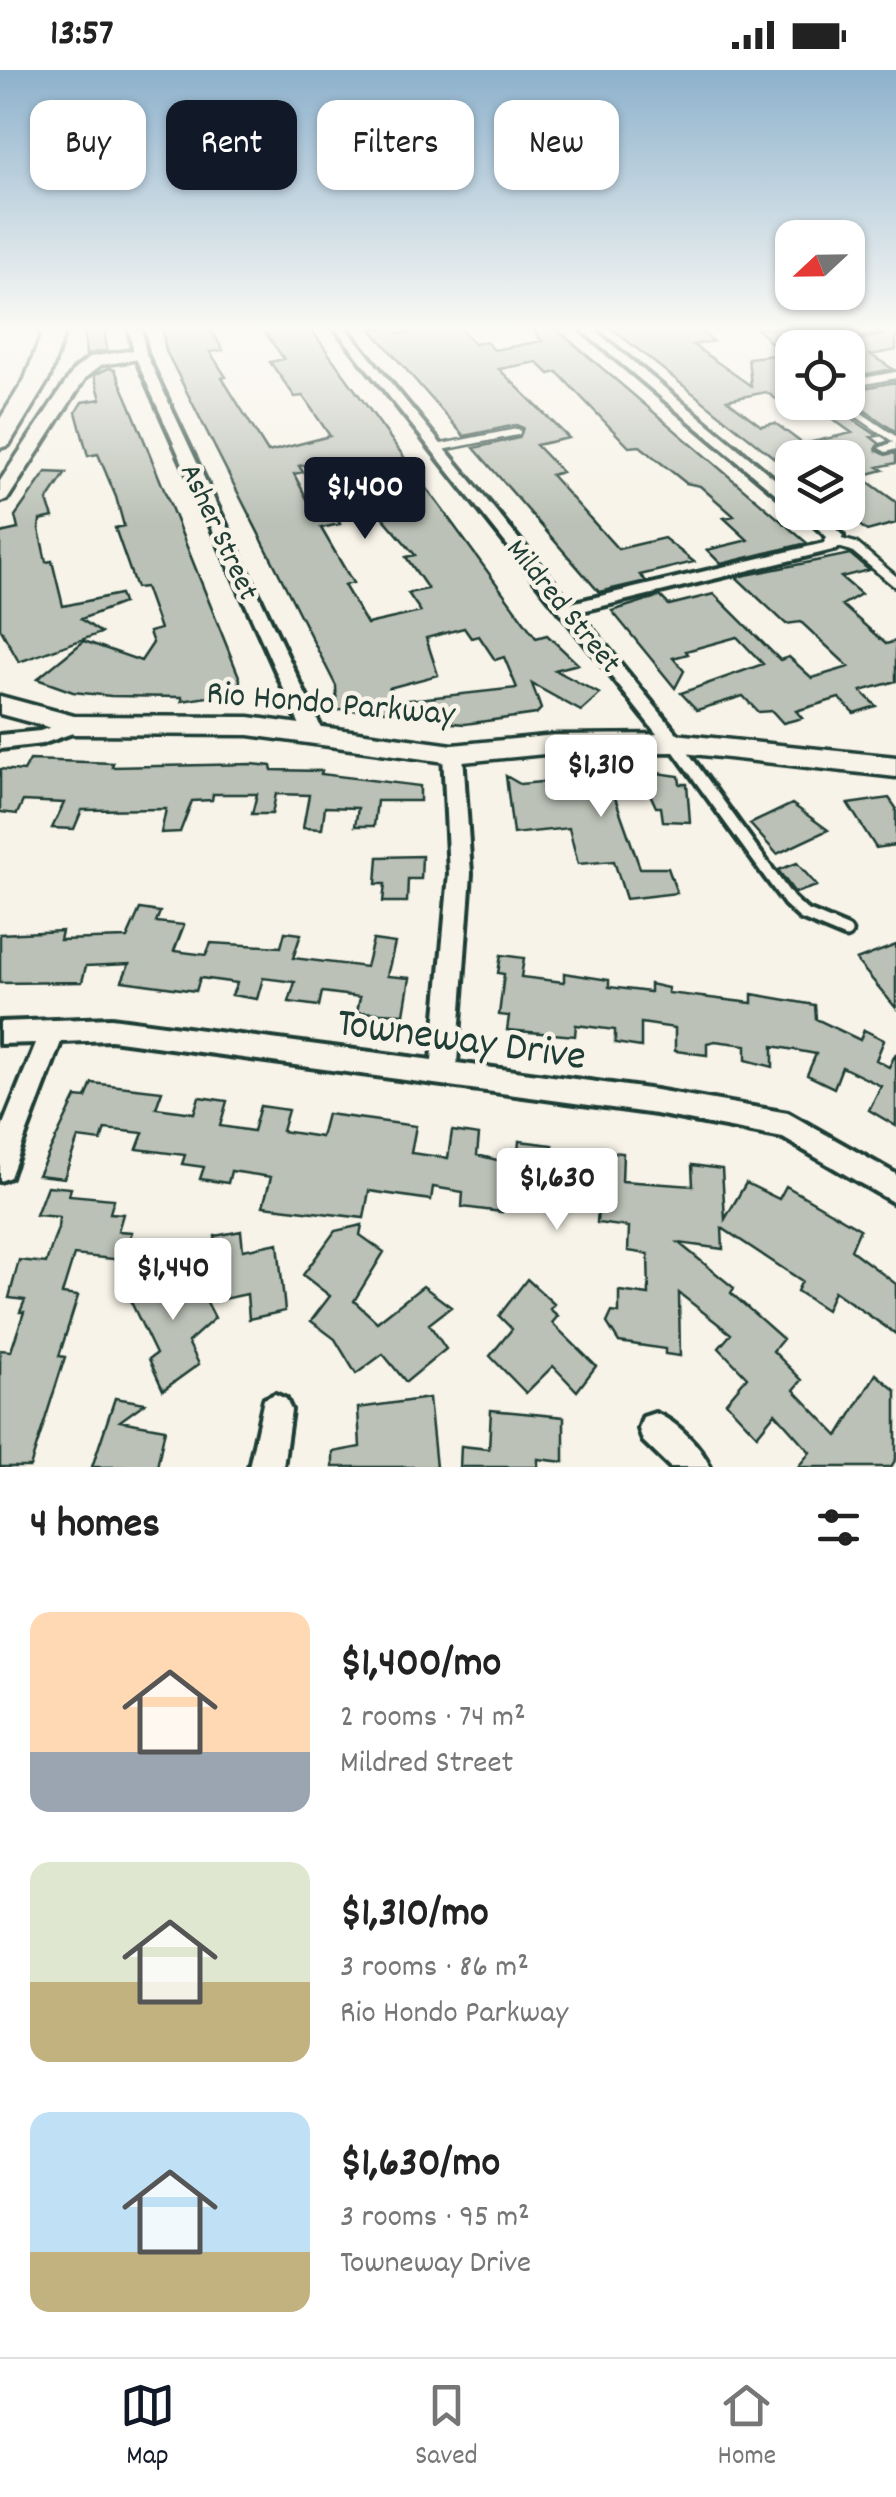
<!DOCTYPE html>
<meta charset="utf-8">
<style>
body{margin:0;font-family:Dekko,sans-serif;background:#f2f2f2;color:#222;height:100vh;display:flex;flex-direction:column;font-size:38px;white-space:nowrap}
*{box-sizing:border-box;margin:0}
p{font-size:32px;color:#767676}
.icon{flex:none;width:55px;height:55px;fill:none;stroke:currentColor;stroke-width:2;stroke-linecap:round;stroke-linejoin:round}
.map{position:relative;height:1397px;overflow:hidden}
.sheet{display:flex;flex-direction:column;background:#fff;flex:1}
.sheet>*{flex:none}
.top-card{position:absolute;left:30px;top:30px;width:838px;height:90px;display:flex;gap:20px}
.needle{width:65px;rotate:248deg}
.fabs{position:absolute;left:775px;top:150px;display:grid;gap:20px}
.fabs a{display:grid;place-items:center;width:90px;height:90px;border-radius:20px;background:#fff;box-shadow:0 2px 8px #0004;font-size:50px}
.price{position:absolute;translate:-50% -85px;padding:0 22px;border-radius:10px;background:#fff;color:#222;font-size:32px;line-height:65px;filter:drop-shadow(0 2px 5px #0008)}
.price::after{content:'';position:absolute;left:50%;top:60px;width:30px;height:22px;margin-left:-15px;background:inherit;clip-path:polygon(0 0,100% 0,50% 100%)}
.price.current{background:#111827;color:#fff}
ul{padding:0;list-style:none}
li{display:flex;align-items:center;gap:30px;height:250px;padding:0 30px}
li span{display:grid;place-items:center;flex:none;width:280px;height:200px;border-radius:20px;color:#555}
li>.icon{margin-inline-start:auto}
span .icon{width:120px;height:120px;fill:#fffc;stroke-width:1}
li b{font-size:42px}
h2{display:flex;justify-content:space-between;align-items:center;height:120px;padding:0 30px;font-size:42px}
.tag{padding:0 35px;border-radius:20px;background:#fff;box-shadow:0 2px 8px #0004;font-size:35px;line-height:90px}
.tag.current{background:#111827;color:#fff}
.status{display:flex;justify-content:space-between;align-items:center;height:70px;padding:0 50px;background:#fff;direction:ltr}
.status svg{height:28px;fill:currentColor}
.tab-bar{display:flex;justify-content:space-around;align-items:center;height:140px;border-top:2px solid #e0e0e0;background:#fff;font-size:28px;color:#767676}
.tab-bar a{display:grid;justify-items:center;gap:5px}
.tab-bar .current{color:#111827}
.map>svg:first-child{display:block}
.building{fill:#bbc1b6;stroke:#1f3d34;stroke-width:2.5;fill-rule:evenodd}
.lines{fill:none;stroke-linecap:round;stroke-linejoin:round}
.lane-far2-casing{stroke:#1f3d34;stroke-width:11}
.lane-far1-casing{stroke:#1f3d34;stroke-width:15}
.lane-casing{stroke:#1f3d34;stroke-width:19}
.street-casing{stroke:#1f3d34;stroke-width:8}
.secondary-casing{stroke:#1f3d34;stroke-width:7}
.highway-casing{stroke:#1f3d34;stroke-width:7}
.lane-far2{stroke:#f7f3e8;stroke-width:6}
.lane-far1{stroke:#f7f3e8;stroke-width:9}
.lane{stroke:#f7f3e8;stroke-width:11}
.street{fill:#f7f3e8;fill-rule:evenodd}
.secondary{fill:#f7f3e8;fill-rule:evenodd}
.highway{fill:#f7f3e8;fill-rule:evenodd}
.labels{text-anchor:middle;stroke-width:9;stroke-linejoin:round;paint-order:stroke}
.far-street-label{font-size:30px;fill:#1f3d34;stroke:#f7f3e8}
.street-label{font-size:35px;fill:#1f3d34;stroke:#f7f3e8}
.near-street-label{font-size:42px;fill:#1f3d34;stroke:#f7f3e8}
</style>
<div class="status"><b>13:57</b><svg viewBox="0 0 49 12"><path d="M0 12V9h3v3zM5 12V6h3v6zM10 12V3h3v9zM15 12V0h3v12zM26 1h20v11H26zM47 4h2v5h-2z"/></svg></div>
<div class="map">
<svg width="896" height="1397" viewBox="0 0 896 1397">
<rect width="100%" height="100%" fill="#f7f3e8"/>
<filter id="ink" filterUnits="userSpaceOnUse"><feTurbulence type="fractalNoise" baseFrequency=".01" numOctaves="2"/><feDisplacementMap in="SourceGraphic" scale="20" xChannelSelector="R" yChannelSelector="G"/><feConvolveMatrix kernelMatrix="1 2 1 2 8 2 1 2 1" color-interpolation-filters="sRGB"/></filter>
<g filter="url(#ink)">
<path class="building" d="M 84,258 L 104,258 L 107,280 L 86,285 Z
M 162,258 L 210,258 L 223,280 L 210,282 L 226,307 L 222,308 L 268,382 L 330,366 L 303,326 L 295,327 L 270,292 L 284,289 L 262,258 L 310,258 L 536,568 L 547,565 L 578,594 L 555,600 L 600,624 L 581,641 L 532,614 L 541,639 L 536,644 L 465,654 L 453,653 L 451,642 L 412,646 L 408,630 L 517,618 L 504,587 L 495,590 L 479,566 L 471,568 L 464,558 L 426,568 L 438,605 L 389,618 L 394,641 L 337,640 L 336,616 L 166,281 ZM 336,389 L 373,444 L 380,444 L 415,485 L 406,487 L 428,519 L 408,523 L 421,542 L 367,554 L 344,515 L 353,513 L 321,458 L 340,454 L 331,438 L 314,442 L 294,404 L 303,402 L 299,396 Z
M 370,258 L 394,258 L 399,264 L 459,258 L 474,274 L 486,272 L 494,280 L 542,271 L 531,258 L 555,258 L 807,473 L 721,494 L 707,480 L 748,470 L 724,448 L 734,446 L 700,416 L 686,413 L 640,376 L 629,377 L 557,302 L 549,304 L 537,292 L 499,299 L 569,368 L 536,375 L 562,402 L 551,405 L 618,479 L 664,468 L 694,492 L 640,505 L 646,511 L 599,522 L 474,378 L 519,368 L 523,358 L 516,355 L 464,366 Z
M 611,258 L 696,258 L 713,271 L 693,275 L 751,316 L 748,288 L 792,283 L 792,325 L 776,329 L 766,322 L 727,330 L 761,356 L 775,353 L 803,374 L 852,363 L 809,332 L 840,332 L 842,342 L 878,366 L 871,367 L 880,374 L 877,381 L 896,384 L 896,393 L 878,397 L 883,400 L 860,406 L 896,432 L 896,453 L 867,461 L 848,446 L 848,388 L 792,388 L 792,402 Z
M 756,258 L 844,258 L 772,274 Z
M 888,258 L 896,258 L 896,280 L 871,285 L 893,299 L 857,306 L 852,312 L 859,319 L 896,312 L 896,362 L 848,329 L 848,278 L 819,278 L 882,265 Z
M 109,298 L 115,300 L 130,335 L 240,609 L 239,622 L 182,631 L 182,627 L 111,626 L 73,622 L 37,609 L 84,571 L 141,591 L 153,573 L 149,562 L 160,559 L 145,517 L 136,518 L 115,458 L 124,456 L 116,427 L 98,384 L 88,386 L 76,342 L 82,332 L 101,329 L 94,305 Z
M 46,402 L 66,403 L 47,431 L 53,447 L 40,450 L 39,459 L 46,492 L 52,491 L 63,536 L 120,524 L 123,533 L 81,549 L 101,563 L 19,592 L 0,558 L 0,463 L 18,459 L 15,446 Z
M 850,484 L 869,500 L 841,507 L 861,524 L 842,535 L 886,574 L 896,571 L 896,611 L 861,621 L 876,636 L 854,643 L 839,628 L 796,641 L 802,648 L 783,653 L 772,641 L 758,642 L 743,626 L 697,640 L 681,623 L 763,594 L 737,567 L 686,581 L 688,584 L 673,588 L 684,601 L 675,618 L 612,541 L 660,526 L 669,535 L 714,524 L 780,590 L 789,587 L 812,608 L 849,597 L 801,552 L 786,554 L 736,507 Z
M 30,690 L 113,693 L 112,697 L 252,694 L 271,696 L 272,700 L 322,701 L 321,704 L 420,716 L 420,731 L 377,731 L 374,756 L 355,756 L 358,738 L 325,737 L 322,759 L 303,758 L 309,725 L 276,724 L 272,744 L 252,744 L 257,724 L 213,724 L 212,730 L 192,731 L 180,762 L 161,763 L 166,739 L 82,740 L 74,759 L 52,758 L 64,733 L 23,731 L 17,744 L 0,742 L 0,699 L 24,701 Z
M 650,702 L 679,706 L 680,714 L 687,714 L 690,752 L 663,751 L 661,737 L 656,737 L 649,722 L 614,725 L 640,798 L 668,798 L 677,823 L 626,829 L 614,791 L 578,794 L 569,758 L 513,764 L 506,706 L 520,714 Z
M 889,728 L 896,738 L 896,775 L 876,778 L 848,734 Z
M 792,734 L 828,760 L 777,784 L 750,754 Z
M 422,786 L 421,809 L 408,809 L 407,832 L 383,832 L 385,814 L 376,814 L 378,787 Z
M 797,793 L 817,816 L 795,823 L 778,800 Z
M 140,839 L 160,842 L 156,852 L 184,855 L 174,881 L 206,885 L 211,873 L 281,877 L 285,862 L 301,864 L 293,888 L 366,897 L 373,870 L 395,873 L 387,906 L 410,908 L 404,944 L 357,942 L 360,927 L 322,922 L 319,936 L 289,932 L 295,912 L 263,908 L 257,929 L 232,925 L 237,913 L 200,908 L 196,921 L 122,911 L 129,894 L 86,896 L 82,912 L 0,913 L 0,864 L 62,861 L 60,870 L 127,868 Z
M 896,875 L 896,938 L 856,890 Z
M 501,885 L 524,888 L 521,907 L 564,912 L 564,903 L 609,910 L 609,917 L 650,922 L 650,914 L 668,918 L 668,923 L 752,933 L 752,924 L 815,935 L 816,949 L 860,970 L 864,960 L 884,970 L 876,990 L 889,997 L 896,983 L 896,1056 L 869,1040 L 881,1016 L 842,997 L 834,1018 L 807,1005 L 816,984 L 773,976 L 773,997 L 746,990 L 746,975 L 715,971 L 707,973 L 707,985 L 675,981 L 675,958 L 641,953 L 641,977 L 615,973 L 615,960 L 576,955 L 575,966 L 507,960 L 509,946 L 499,945 L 504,904 L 498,903 Z
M 92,1013 L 162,1021 L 156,1038 L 194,1043 L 199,1027 L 227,1031 L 220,1056 L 253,1061 L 260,1036 L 288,1040 L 282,1061 L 321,1067 L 327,1044 L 416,1056 L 411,1083 L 448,1088 L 452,1061 L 479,1065 L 477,1085 L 517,1095 L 519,1071 L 553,1075 L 552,1093 L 594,1098 L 594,1080 L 623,1083 L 622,1111 L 693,1116 L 692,1095 L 722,1099 L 725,1149 L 746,1113 L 779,1129 L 786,1116 L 860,1159 L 851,1180 L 896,1214 L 896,1264 L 834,1221 L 826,1240 L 797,1221 L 802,1211 L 722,1158 L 723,1179 L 679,1173 L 734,1218 L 731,1223 L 783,1269 L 773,1281 L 802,1310 L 794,1320 L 838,1366 L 876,1304 L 896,1321 L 896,1389 L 891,1397 L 798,1397 L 810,1382 L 775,1343 L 757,1365 L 726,1332 L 747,1307 L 719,1278 L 731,1264 L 679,1223 L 680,1286 L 665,1284 L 665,1279 L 619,1272 L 607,1253 L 612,1242 L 619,1243 L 619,1221 L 649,1225 L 648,1184 L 628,1181 L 629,1157 L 597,1153 L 598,1136 L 553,1130 L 553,1139 L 503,1132 L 502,1142 L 462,1137 L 463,1122 L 433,1117 L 431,1130 L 369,1121 L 364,1148 L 263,1136 L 271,1107 L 231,1101 L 228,1113 L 200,1109 L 204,1097 L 182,1094 L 185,1085 L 137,1079 L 143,1063 L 105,1059 L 101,1071 L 78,1068 L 64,1108 L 38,1105 L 76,1027 L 86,1028 Z
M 47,1116 L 71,1118 L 69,1125 L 114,1129 L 110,1143 L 123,1144 L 118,1161 L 132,1162 L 123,1190 L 74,1185 L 62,1224 L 78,1226 L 59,1286 L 65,1287 L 30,1397 L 0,1397 L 0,1280 L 11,1281 L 24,1242 L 20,1242 L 25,1230 L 9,1228 L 19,1190 L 46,1193 L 58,1158 L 59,1147 L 36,1145 Z
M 362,1155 L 360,1165 L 384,1182 L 354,1231 L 377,1252 L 423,1216 L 451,1237 L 429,1254 L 446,1279 L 406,1312 L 383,1284 L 356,1304 L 335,1269 L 311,1251 L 330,1226 L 303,1205 L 335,1161 Z
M 241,1161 L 243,1180 L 278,1173 L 285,1241 L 249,1249 L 247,1224 L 219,1230 L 215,1166 Z
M 187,1193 L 215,1248 L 188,1272 L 199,1294 L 163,1320 L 149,1289 L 156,1284 L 131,1232 Z
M 527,1209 L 554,1234 L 550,1239 L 558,1246 L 552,1253 L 596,1296 L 577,1321 L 553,1296 L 526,1323 L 490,1286 L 512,1259 L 499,1246 Z
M 115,1328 L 145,1333 L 120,1351 L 165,1359 L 157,1397 L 92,1397 Z
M 429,1328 L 436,1397 L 333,1397 L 333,1382 L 360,1377 L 358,1338 Z
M 491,1340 L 564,1347 L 564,1392 L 538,1389 L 538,1397 L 460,1397 L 461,1376 L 489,1379 Z"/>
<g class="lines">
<g class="lane-far2-casing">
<path id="lane-far2" d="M 776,279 L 881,258
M 859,312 L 896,305
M 846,336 L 896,370
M 437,378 L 517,362"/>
</g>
<g class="lane-far1-casing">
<path id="lane-far1" d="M 836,472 L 854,477 L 896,512
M 675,674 L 680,681"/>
</g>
<g class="lane-casing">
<path id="lane" d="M 678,678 L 789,831 L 803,844 L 846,862"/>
</g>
<g class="street-casing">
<path id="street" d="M 129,258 L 141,258 L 146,284 L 323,662 L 320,667 L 306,667 L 303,662 L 134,284 Z
M 335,258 L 346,258 L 571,533 L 824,473 L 827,467 L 800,442 L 817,442 L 840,463 L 843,466 L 837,479 L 578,542 L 685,673 L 682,678 L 668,678 Z
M 579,258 L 592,258 L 792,423 L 792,434 L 787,433 Z
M 896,371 L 896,379 L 886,382 L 879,378 Z
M 74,649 L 81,650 L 84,655 L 81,660 L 42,674 L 0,679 L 0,665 L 40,661 Z
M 453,677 L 463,684 L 471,804 L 457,993 L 656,1020 L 788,1043 L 896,1104 L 896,1134 L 783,1068 L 656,1044 L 111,970 L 61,972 L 10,1107 L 0,1111 L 0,1062 L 36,973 L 0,974 L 0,952 L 111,948 L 432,990 L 449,804 L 443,684 Z
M 275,1324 L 286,1329 L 291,1340 L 283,1397 L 249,1397 L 264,1329 Z
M 655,1343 C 676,1351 701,1376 710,1397 L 670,1397 L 643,1371 L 639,1359 L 643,1347 Z"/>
</g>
<g class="secondary-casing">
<path id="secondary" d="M 140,279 L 146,280 L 146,288 L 101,295 L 86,307 L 7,430 L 0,432 L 0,411 L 74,300 L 90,287 Z
M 0,626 L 74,646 L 249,647 L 453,675 L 555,665 L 675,664 L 896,687 L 896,707 L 675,682 L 555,683 L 453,693 L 249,665 L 74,664 L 0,644 Z"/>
</g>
<g class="highway-casing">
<path id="highway" d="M 44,258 L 66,258 L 49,309 L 9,375 L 0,378 L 0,349 L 25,309 Z"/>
</g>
<use href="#lane-far2" class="lane-far2"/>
<use href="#lane-far1" class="lane-far1"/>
<use href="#lane" class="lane"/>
<use href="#street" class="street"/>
<use href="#secondary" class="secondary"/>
<use href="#highway" class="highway"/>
</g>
</g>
<linearGradient id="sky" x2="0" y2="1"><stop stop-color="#8db1cc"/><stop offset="0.57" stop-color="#fbfaf5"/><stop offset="1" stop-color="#fbfaf5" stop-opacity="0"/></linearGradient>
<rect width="896" height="454" fill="url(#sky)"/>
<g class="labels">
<g class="far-street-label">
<text transform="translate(221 461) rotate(65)" y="10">Asher Street</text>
<text transform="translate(565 535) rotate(51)" y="10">Mildred Street</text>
</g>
<g class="street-label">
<text transform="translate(331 631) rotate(5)" y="12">Rio Hondo Parkway</text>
</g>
<g class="near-street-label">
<text transform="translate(462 966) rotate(8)" y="15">Towneway Drive</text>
</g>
</g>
</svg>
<div class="fabs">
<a><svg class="needle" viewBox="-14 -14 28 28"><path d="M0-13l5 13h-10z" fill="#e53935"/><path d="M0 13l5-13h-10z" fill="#767676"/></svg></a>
<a><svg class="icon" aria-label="locate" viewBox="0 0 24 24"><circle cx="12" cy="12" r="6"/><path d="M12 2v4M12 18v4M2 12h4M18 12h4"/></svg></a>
<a><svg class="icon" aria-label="layers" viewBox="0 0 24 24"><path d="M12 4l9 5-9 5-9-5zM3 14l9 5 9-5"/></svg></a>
</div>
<b class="price current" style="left:365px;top:472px">$1,400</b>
<b class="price" style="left:601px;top:750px">$1,310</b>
<b class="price" style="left:557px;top:1163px">$1,630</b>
<b class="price" style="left:173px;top:1253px">$1,440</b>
<div class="top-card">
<a class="tag">Buy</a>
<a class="tag current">Rent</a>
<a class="tag">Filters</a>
<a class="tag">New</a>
</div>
</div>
<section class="sheet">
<h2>4 homes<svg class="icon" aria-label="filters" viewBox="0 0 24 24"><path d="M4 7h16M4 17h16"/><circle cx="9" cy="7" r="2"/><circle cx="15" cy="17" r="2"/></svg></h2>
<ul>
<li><span style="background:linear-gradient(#ffd9b3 70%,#9aa5b1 0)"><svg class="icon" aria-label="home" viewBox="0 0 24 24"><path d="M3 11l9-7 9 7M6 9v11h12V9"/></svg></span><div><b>$1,400/mo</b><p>2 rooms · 74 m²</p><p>Mildred Street</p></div></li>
<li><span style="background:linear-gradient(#dfe7d0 60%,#c2b280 0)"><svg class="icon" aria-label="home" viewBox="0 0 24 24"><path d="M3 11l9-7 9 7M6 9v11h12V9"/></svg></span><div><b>$1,310/mo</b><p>3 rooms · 86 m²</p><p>Rio Hondo Parkway</p></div></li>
<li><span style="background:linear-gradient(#bfe0f5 70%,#c2b280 0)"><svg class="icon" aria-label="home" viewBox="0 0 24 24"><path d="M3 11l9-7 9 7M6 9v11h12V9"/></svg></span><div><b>$1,630/mo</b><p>3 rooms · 95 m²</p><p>Towneway Drive</p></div></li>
</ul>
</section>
<nav class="tab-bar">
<a class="current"><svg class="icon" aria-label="map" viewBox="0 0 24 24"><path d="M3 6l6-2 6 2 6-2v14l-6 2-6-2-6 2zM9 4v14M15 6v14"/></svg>Map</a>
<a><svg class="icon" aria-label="saved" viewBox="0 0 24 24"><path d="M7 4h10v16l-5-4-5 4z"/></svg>Saved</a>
<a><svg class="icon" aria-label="home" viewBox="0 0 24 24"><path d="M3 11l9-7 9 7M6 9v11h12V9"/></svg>Home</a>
</nav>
